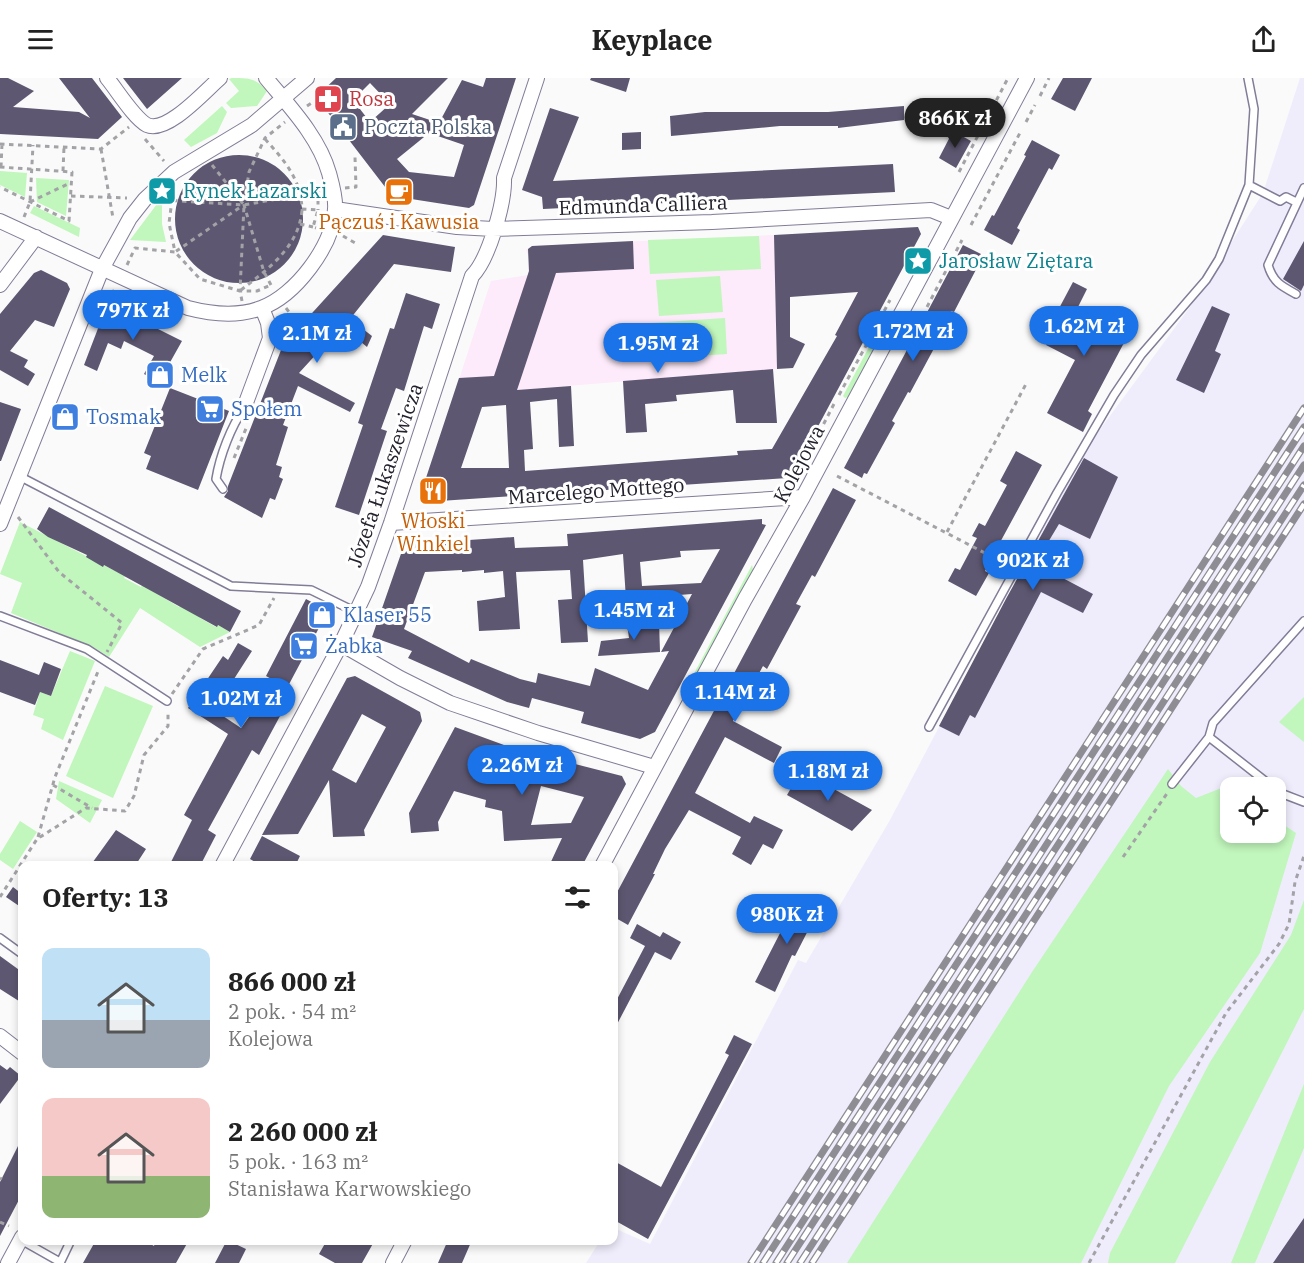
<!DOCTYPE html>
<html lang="pl">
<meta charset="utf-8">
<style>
body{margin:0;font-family:"IBM Plex Serif",serif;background:#f2f2f2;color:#222;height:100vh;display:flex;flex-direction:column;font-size:22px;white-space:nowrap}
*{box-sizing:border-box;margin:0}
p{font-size:20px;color:#767676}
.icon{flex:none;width:33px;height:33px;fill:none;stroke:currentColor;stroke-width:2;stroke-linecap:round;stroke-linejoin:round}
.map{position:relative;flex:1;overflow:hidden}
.sheet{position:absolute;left:18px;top:783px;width:600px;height:384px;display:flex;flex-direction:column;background:#fff;border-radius:12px;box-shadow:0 3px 9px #0003}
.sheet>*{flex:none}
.buttons{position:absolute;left:1220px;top:699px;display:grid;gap:12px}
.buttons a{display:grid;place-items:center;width:66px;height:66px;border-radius:12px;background:#fff;box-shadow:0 3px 9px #0003;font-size:30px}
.price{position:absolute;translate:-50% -51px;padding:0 14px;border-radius:21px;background:#1a73e8;color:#fff;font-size:20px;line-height:39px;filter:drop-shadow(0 2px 3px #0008)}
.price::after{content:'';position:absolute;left:50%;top:36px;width:18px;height:14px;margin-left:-9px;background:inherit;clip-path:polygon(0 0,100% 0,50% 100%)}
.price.selected{background:#222;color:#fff}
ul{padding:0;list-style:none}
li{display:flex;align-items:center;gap:18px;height:150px;padding:0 24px}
li span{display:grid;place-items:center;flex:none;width:168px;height:120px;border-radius:12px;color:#555}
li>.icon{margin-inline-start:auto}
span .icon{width:72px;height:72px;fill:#fffc;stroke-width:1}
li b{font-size:26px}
h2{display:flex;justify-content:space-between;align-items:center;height:72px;padding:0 24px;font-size:26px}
header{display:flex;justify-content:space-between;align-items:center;height:78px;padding:0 24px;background:#fff;font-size:27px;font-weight:800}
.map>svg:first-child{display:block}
.built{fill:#efedfc;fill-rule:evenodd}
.education{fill:#fdeafa}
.green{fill:#c1f6bc}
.building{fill:#5d5771;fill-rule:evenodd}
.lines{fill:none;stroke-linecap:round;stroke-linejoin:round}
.lane-casing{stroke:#827c97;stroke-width:10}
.street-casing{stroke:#827c97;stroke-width:16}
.path{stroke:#a3a3a7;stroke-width:3;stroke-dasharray:4.5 4.5;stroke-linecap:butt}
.lane{stroke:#fff;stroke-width:7}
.street{stroke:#fff;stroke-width:14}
.rail-casing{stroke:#8e8d93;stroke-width:7}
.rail{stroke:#fff;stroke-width:4.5;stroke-dasharray:14;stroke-linecap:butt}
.labels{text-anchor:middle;stroke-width:6;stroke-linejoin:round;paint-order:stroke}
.health-label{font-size:20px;fill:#be3a42;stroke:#fff;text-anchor:start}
.service-label{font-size:20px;fill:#4e5e75;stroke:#fff;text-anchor:start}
.culture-label{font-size:20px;fill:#0d838f;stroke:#fff;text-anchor:start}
.street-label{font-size:20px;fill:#23212c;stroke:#fff}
.food-label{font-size:20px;fill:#c56008;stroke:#fff}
.shop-label{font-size:20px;fill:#366cbe;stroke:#fff;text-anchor:start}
</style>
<header><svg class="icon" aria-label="menu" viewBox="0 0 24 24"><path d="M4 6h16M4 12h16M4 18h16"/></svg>Keyplace<svg class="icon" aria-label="share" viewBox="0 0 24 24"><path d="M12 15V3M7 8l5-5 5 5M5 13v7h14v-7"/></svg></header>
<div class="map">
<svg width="1304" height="1185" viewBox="0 0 1304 1185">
<rect width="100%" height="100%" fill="#fafafa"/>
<path class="built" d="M 1300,0 L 1304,0 L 1304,1185 L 586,1185 L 600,1163 L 614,1162 L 614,1150 L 650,1166 L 798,882 L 806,885 L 890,742 L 1085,372 L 1190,229 L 1263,115 ZM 1230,710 L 1275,710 L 1275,754 L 1230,754 Z"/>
<path class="education" d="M 774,157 L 777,291 L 454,317 L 491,203 L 528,197 L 529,179 L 526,172 L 532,168 Z"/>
<path class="green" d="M 232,0 C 248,0 256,0 267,13 L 257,28 L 231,30 L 226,25 L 239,13 L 229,1 Z
M 222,28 L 227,34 L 217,55 L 191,69 L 184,62 Z
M 0,93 L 27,95 L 25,119 L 0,107 Z
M 36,100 L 69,102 L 66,138 L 37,124 Z
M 157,126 L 162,127 L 162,146 L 166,164 L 130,162 Z
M 34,128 L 80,150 L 79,159 L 30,135 Z
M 759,158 L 761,191 L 650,196 L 648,162 Z
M 720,198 L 723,234 L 659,238 L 656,202 Z
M 725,240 L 727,276 L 653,281 L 650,245 Z
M 878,252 L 881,257 L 848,319 L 845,320 L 843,318 Z
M 20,444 L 125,498 L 124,500 L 141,509 L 142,507 L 179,529 L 180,528 L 200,538 L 200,540 L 216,549 L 218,547 L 230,554 L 200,569 L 140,530 L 109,579 L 95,570 L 11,535 L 22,505 L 0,496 Z
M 752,487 L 754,496 L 686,616 L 682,618 Z
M 70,573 L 95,583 L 63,662 L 41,651 L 44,641 L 33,637 L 40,614 L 51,618 Z
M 105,608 L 153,628 L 113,720 L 66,698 Z
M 1304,619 L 1304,664 L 1279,644 Z
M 1168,691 L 1181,708 L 1196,720 L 1224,709 L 1230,713 L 1230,754 L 1275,754 L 1275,741 L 1296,755 L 1260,875 L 1169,1008 L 1081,1185 L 847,1185 L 1032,894 Z
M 59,703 L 102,722 L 90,745 L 56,721 Z
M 20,743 L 37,754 L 13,791 L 0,782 L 0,776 Z
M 1304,822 L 1304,931 L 1175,1185 L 1108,1185 L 1110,1175 L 1210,984 L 1291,857 Z
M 1304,1006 L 1304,1070 L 1255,1185 L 1231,1185 Z"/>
<path class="building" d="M 0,0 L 8,0 L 34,13 L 13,29 L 79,34 L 90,40 L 59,0 L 92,0 L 122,39 L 98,61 L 0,56 Z
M 123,0 L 182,0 L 147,31 Z
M 336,0 L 448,0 L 412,36 L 439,45 L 462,2 L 483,9 L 486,0 L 516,0 L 474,127 L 469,130 L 392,118 L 319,23 L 319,16 ZM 370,5 L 390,26 L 370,44 L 353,22 ZM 429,55 L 464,67 L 454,99 L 409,94 L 397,81 Z
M 591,0 L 630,0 L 626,14 L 590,2 Z
M 1063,0 L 1092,0 L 1075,33 L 1051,21 Z
M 904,28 L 904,42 L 838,50 L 838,48 L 780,48 L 671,58 L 670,38 L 705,34 L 828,34 Z
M 550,30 L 579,39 L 553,103 L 893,86 L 895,114 L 543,131 L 542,119 L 522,112 Z
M 953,53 L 971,63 L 956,90 L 939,80 Z
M 641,54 L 641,71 L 622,72 L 622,55 Z
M 1032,62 L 1060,77 L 1052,92 L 1049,90 L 1017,150 L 1020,152 L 1012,167 L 984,152 L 992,137 L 994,138 L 1026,78 L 1024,77 Z
M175 141a64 64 0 1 1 128 0a64 64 0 1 1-128 0Z
M 918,149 L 921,156 L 792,397 L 789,396 L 787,400 L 425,424 L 420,418 L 459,300 L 494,298 L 529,193 L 528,171 L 532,168 L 633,163 L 634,191 L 556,195 L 517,312 L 571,308 L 574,368 L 559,369 L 557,321 L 530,324 L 533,371 L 524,372 L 525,393 L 738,377 L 737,373 L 772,371 L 837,258 L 835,257 L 858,214 L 790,219 L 790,259 L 805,266 L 793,290 L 777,291 L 774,157 ZM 506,327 L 509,390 L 461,390 L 482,329 Z
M 383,157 L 455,169 L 451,194 L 394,186 L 350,241 L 372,258 L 367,269 L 342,248 L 299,295 L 355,325 L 350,334 L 298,308 L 283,347 L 288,349 L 276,387 L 282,389 L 279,399 L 283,401 L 275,422 L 270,420 L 262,440 L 224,419 L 228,413 L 228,408 L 283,267 Z
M 1304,163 L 1304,207 L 1301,213 L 1283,201 Z
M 963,167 L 981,176 L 979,181 L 981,182 L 954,234 L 951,233 L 935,262 L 938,263 L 910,315 L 908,314 L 892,343 L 895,345 L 867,396 L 864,395 L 862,400 L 844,390 Z
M 41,192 L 67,205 L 70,211 L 54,249 L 35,242 L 10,273 L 28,282 L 24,289 L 35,296 L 28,308 L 0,292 L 0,236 L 34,195 Z
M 1073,204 L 1087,211 L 1078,229 L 1082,230 L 1080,234 L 1115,253 L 1124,236 L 1136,242 L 1088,333 L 1092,336 L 1083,354 L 1047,335 L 1075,282 L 1046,267 L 1061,238 L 1056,236 Z
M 406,215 L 440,226 L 432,251 L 424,248 L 404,313 L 396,310 L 381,351 L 387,353 L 359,437 L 335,429 L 363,347 L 358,345 L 390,250 L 394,251 Z
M 112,227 L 126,234 L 127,231 L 144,239 L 142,243 L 182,263 L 159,304 L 144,296 L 154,278 L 124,263 L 121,271 L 108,265 L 97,293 L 84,287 L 102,240 L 106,241 Z
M 1212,228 L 1230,236 L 1215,273 L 1221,276 L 1204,315 L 1176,302 Z
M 773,291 L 777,345 L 736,345 L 733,312 L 676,317 L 677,323 L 645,326 L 647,354 L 626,355 L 623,303 Z
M 170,310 L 229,333 L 198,412 L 146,391 L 151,378 L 144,375 Z
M 0,324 L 21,331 L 1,383 L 0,383 Z
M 1016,373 L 1042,387 L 991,481 L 985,493 L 989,495 L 976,518 L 948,503 L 955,490 L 960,492 L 977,460 L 972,458 L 979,445 L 985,448 L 1007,407 L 1000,403 Z
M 1084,380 L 1118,399 L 1090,461 L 1059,446 L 1047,466 L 1050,467 L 1040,488 L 1093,516 L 1083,535 L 1041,514 L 975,640 L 970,637 L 959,658 L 939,648 L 1007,519 Z
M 833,410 L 856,422 L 815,499 L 812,497 L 796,526 L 801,528 L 767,591 L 763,588 L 733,643 L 782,669 L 774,685 L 725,659 L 695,715 L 750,745 L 754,738 L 783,752 L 773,771 L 763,766 L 751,787 L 732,776 L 741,759 L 689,732 L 665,771 L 653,796 L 655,796 L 628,847 L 614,839 L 614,820 Z
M 49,429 L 241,533 L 230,554 L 218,547 L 217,549 L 104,487 L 103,489 L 86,479 L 87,477 L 48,459 L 37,451 Z
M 762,441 L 762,446 L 766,447 L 655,654 L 640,661 L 581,645 L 584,634 L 532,620 L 529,630 L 507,624 L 408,580 L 412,573 L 372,559 L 403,470 L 409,466 L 514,459 L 515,470 L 568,468 L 567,456 ZM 720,471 L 701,505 L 642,508 L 640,484 L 681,479 L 680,473 ZM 623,476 L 626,521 L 692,516 L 661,574 L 669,573 L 648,612 L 595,590 L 590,608 L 538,595 L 536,605 L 520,601 L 471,581 L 469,585 L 404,551 L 425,494 L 462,492 L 462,494 L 484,492 L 484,495 L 503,493 L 505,519 L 477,523 L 479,553 L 520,551 L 516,494 L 570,492 L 572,521 L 558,522 L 561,565 L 588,564 L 583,482 Z
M 306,521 L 328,533 L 287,610 L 293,614 L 259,677 L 252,672 L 208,752 L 216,757 L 200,788 L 169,788 L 192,742 L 184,737 L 228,656 L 188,630 L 223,578 L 228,582 L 238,565 L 252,573 L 214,632 L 241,650 L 275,603 L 266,598 Z
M 647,543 L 659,543 L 660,574 L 598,578 L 601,563 L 629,560 L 627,546 L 647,546 Z
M 0,582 L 39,597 L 44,584 L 61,591 L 51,618 L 40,614 L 35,627 L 0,614 Z
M 355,598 L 420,634 L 422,643 L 364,752 L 365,758 L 333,759 L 329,702 L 298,756 L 262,757 L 347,600 ZM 362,636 L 386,649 L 356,705 L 332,692 Z
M 455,649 L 504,667 L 495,700 L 523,708 L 532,675 L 622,698 L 626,706 L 582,788 L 549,788 L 562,760 L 504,763 L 502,733 L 485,729 L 486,722 L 454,713 L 438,744 L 439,753 L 411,755 L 409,735 ZM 541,708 L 584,719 L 571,745 L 531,747 Z
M 801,693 L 863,727 L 872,732 L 852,753 L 787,717 Z
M 116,752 L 146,771 L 135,788 L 90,788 Z
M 262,758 L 300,778 L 295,788 L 262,788 L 250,781 Z
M 13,809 L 22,816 L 22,830 L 6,819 Z
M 797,822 L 818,833 L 795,878 L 792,877 L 775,914 L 755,904 Z
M 637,846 L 660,859 L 663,854 L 681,864 L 671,882 L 655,874 L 614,952 L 614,927 L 645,868 L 630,860 Z
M 0,878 L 22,894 L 22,925 L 0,911 Z
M 734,957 L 752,966 L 648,1161 L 614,1142 L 614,1083 L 661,1109 L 729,977 L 725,975 Z
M 0,987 L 7,992 L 10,989 L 21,998 L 0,1026 Z
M 22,1060 L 22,1116 L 0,1158 L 0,1104 Z
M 1304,1140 L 1304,1185 L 1273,1185 Z
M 96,1162 L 144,1162 L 154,1168 L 156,1162 L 189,1162 L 176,1185 L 83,1185 Z
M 227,1162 L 246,1171 L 239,1185 L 215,1185 Z
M 327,1162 L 375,1162 L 362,1185 L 335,1185 L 319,1176 Z
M 448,1162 L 472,1162 L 462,1185 L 438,1185 Z"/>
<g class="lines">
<g class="lane-casing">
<path id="lane" d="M 1249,107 L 1280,123 L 1286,119 L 1296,124
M 1296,216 C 1281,208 1273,204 1268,187 L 1304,110
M 19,398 L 231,508 L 311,512 L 356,534
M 223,411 L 216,401 C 220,377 231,349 244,330
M 0,538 L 87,571 L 167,623
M 929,649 L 1057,415 L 1114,317 L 1141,277 L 1206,202 L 1219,181 L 1249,107 L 1254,31 L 1248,0
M 1172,706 L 1209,659
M 1274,710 L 1209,659 L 1213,645 L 1304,543
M 1275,710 L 1283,716 L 1304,724
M 0,860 L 22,876
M 21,1162 L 60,1184
M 60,1185 L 71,1162"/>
</g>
<g class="street-casing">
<path id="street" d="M 107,0 C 117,12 134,40 147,47 C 167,56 205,13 220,0
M 335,131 L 457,149 L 493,151 L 712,144 L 931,132 L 951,140
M 0,143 L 188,230 C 211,236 238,239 261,230 C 295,218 333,168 335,131 C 336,120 332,106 329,95 C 319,59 289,28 266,0
M 0,207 L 36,159
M 244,330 L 270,260 L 268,245 L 262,230
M 391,445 L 803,419
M 0,446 L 102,191 L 130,140 L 145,121 L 174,94 L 252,47 L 307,0
M 341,566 L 400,600 L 450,625 L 538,655 L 654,689
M 222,788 L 341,566 L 368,509 L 391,445 L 472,198 C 489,181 505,124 504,100 L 537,0
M 602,788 L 745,521 L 803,419 L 1027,0
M 0,958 L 22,975
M 8,1185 L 22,1159
M 393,1185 L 405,1162"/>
</g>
<path class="path" d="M 1040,18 L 1049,0
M 307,28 L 313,24
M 1026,44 L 1035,27
M 145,61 L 164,83
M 265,61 C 284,82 301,101 302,131 L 318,132 L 313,149 L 316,150
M 0,66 L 101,71 L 129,49
M 101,71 L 113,140
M 212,87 L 244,127 L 240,213 L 257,213 L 271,207
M 0,89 L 72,94 L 69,143 L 0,109
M 1,89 L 2,66
M 63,93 L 64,69
M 959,94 L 1008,0
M 345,110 L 356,109 L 355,79
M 318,113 L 318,132
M 71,118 L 127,120
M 164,122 L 244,127 L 321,113
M 30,124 L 72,104
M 24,139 L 30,124 L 33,67
M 300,146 L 313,149
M 971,147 L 1021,53
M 343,158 L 357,166
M 127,187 L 135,170 L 175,174 L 169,145 L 172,122
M 271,207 L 264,194 L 244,127 L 249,94 L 265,60 L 285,44
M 241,212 C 268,191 299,169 302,132
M 112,216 L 116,209
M 242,223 L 240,213 L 200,201 L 175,174 L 242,128
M 927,229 L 962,162
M 286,230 L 296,243
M 880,241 L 890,222
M 839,317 L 875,251
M 234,380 L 247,348
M 803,386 L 835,324
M 837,398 L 1006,486
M 18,439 L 59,494 L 122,545 L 107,574
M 947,454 L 1026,306
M 172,616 L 203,571 L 259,547 L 274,520
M 53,707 L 92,730
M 38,759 L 55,699 L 99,591
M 1123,779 L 1168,714
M 0,819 L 37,761 L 86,730 L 125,733 L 134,718 L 144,677 L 168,648 L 168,633
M 0,1100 L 2,1101
M 0,1144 L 9,1148
M 1089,1185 L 1226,935 L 1279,866 L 1289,846 L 1295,804 L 1304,778"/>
<use href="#lane" class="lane"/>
<use href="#street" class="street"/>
<g class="rail-casing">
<path id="rail" d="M 751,1185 L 1304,330
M 763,1185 L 1304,349
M 776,1185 L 1304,368
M 787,1185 L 1304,387
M 800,1185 L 1304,407
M 812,1185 L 1304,426"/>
</g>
<use href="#rail" class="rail"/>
</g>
<defs>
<g id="pharmacy-square" transform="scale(1.5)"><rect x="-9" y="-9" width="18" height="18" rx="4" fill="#e0444e" stroke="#fff"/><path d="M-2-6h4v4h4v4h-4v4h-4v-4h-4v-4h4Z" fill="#fff"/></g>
<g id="civic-square" transform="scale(1.5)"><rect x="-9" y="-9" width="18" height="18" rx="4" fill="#5c6f8a" stroke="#fff"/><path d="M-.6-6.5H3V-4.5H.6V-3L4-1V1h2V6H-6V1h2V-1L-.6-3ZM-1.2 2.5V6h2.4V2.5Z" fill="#fff"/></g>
<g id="sight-square" transform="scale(1.5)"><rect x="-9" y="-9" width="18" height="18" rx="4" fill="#0f9aa8" stroke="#fff"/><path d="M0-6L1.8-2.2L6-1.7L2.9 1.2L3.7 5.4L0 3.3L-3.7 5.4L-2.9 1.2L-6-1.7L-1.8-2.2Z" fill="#fff"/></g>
<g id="cafe-square" transform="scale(1.5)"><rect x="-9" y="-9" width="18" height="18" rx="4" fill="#e8710a" stroke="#fff"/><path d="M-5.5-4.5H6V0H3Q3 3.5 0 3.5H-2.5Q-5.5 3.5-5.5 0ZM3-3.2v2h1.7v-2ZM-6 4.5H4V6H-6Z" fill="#fff"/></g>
<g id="shop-square" transform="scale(1.5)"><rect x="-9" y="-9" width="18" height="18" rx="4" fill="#3f7fe0" stroke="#fff"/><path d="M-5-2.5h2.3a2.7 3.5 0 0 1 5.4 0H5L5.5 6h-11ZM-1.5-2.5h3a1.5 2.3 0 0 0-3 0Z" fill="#fff"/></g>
<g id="supermarket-square" transform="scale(1.5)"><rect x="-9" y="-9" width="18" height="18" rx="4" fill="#3f7fe0" stroke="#fff"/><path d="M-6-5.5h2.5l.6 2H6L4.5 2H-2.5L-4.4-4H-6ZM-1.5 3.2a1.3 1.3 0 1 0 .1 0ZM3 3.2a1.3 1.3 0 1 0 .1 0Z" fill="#fff"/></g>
<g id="restaurant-square" transform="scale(1.5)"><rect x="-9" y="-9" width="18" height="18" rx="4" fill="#e8710a" stroke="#fff"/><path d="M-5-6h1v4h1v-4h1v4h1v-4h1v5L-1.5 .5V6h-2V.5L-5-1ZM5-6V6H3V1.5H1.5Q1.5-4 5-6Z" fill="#fff"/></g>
</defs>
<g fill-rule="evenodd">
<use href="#pharmacy-square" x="328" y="21"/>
<use href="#civic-square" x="343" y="49"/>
<use href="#sight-square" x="162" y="113"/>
<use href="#cafe-square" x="399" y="114"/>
<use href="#sight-square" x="918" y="183"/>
<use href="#shop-square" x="160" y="297"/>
<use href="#supermarket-square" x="210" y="331"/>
<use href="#shop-square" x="65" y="339"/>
<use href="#restaurant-square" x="433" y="413"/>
<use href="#shop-square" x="322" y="537"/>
<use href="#supermarket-square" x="304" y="568"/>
</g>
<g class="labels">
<g class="health-label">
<text x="349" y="28">Rosa</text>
</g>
<g class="service-label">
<text x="364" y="56">Poczta Polska</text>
</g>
<g class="culture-label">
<text x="183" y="120">Rynek Łazarski</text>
<text x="939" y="190">Jarosław Ziętara</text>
</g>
<g class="street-label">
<text transform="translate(643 127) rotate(-2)" y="7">Edmunda Calliera</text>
<text transform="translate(799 386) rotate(-62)" y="7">Kolejowa</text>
<text transform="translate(385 397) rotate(-71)" y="7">Józefa Łukaszewicza</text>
<text transform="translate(596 413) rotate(-4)" y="7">Marcelego Mottego</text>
</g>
<g class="food-label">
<text x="399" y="151">Pączuś i Kawusia</text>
<text x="433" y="450">Włoski<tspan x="433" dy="23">Winkiel</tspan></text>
</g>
<g class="shop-label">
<text x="181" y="304">Melk</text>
<text x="231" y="338">Społem</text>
<text x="86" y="346">Tosmak</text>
<text x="343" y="544">Klaser 55</text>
<text x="325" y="575">Żabka</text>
</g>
</g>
</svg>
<div class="buttons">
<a><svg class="icon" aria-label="locate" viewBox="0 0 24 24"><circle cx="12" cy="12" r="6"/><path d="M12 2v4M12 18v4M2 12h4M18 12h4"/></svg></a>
</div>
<b class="price selected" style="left:955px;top:71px">866K zł</b>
<b class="price" style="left:133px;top:263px">797K zł</b>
<b class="price" style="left:1084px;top:279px">1.62M zł</b>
<b class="price" style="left:913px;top:284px">1.72M zł</b>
<b class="price" style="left:317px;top:286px">2.1M zł</b>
<b class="price" style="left:658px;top:296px">1.95M zł</b>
<b class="price" style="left:1033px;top:513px">902K zł</b>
<b class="price" style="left:634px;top:563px">1.45M zł</b>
<b class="price" style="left:735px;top:645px">1.14M zł</b>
<b class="price" style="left:241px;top:651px">1.02M zł</b>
<b class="price" style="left:522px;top:718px">2.26M zł</b>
<b class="price" style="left:828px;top:724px">1.18M zł</b>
<b class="price" style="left:787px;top:867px">980K zł</b>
<section class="sheet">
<h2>Oferty: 13<svg class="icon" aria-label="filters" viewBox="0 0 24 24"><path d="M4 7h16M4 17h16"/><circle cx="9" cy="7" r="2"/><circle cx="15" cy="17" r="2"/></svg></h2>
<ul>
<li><span style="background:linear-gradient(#bfe0f5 60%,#9aa5b1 0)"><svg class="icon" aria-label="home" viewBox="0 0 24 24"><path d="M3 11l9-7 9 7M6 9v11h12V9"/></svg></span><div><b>866 000 zł</b><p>2 pok. · 54 m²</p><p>Kolejowa</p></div></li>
<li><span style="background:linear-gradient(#f6c9c9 65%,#8fb573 0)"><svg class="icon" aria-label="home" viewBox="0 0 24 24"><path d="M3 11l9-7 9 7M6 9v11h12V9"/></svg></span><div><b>2 260 000 zł</b><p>5 pok. · 163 m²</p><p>Stanisława Karwowskiego</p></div></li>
</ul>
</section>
</div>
